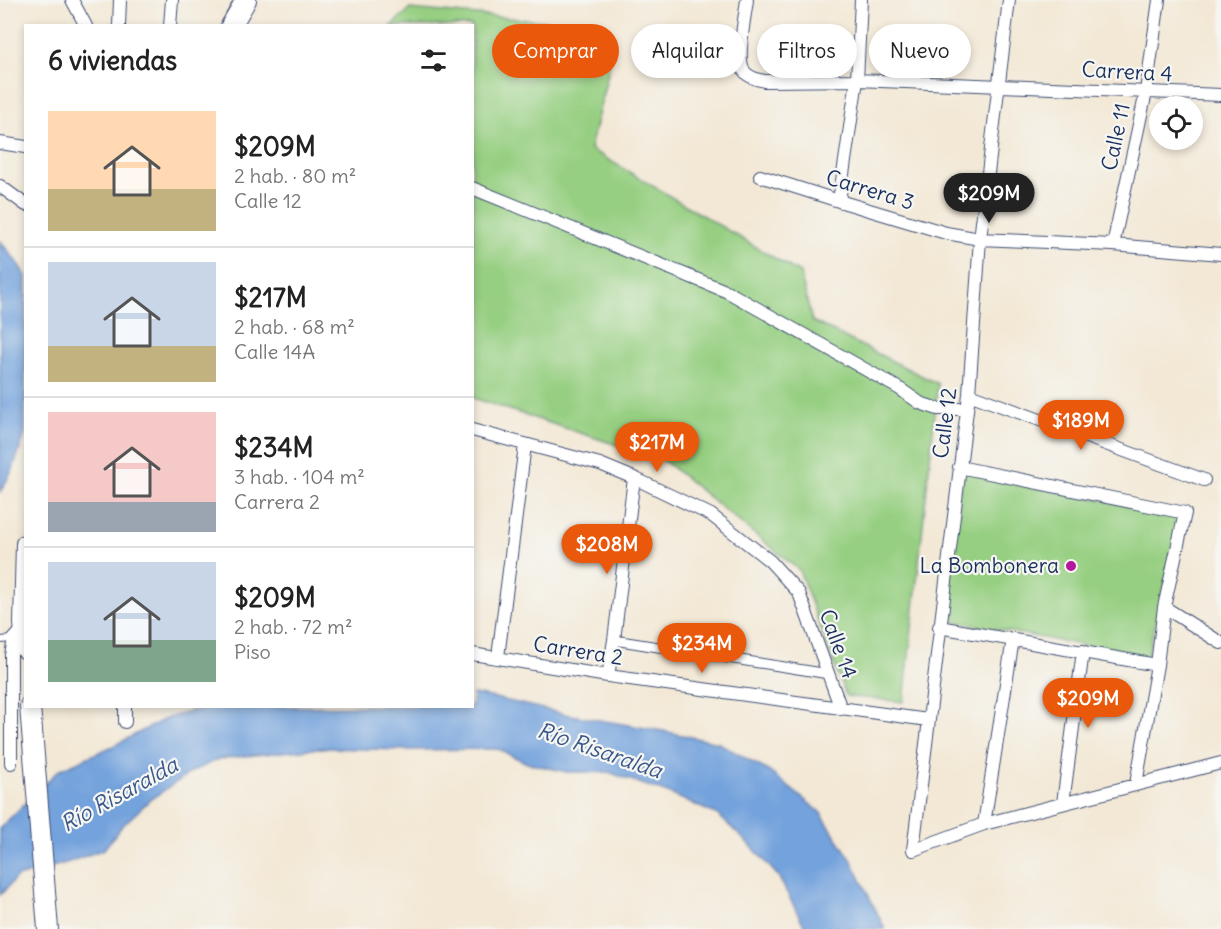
<!DOCTYPE html>
<html lang="es">
<meta charset="utf-8">
<style>
body{margin:0;font-family:Delius,sans-serif;background:#f2f2f2;color:#222;height:100vh;display:flex;flex-direction:column;font-size:22px;white-space:nowrap}
*{box-sizing:border-box;margin:0}
p{font-size:20px;color:#767676}
.icon{flex:none;width:33px;height:33px;fill:none;stroke:currentColor;stroke-width:2;stroke-linecap:round;stroke-linejoin:round}
.map{position:relative;flex:1;overflow:hidden}
.sheet{position:absolute;left:24px;top:24px;width:450px;height:684px;display:flex;flex-direction:column;background:#fff;border-radius:0px;box-shadow:0 3px 9px #0003}
.sheet>*{flex:none}
.guide{position:absolute;left:492px;top:24px;width:570px;height:54px;display:flex;gap:12px}
.tools{position:absolute;left:1149px;top:96px;display:grid;gap:12px}
.tools a{display:grid;place-items:center;width:54px;height:54px;border-radius:50%;background:#fff;box-shadow:0 3px 9px #0003;font-size:30px}
.price{position:absolute;translate:-50% -51px;padding:0 14px;border-radius:21px;background:#ea580c;color:#fff;font-size:20px;line-height:39px;filter:drop-shadow(0 2px 3px #0008)}
.price::after{content:'';position:absolute;left:50%;top:36px;width:18px;height:14px;margin-left:-9px;background:inherit;clip-path:polygon(0 0,100% 0,50% 100%)}
.price.current{background:#222;color:#fff}
ul{padding:0;list-style:none}
li{display:flex;align-items:center;gap:18px;height:150px;padding:0 24px}
li+li{border-top:2px solid #e0e0e0}
li span{display:grid;place-items:center;flex:none;width:168px;height:120px;border-radius:0px;color:#555}
li>.icon{margin-inline-start:auto}
span .icon{width:72px;height:72px;fill:#fffc;stroke-width:1}
li b{font-size:26px}
h2{display:flex;justify-content:space-between;align-items:center;height:72px;padding:0 24px;font-size:26px}
.pill{padding:0 21px;border-radius:27px;background:#fff;box-shadow:0 3px 9px #0003;font-size:21px;line-height:54px}
.pill.current{background:#ea580c;color:#fff}
.map>svg:first-child{display:block}
.green{fill:#96cf81;stroke:#587f70;stroke-width:1.5}
.water{fill:#73a2dc;stroke:#47689d;stroke-width:1.5}
.lines{fill:none;stroke-linecap:round;stroke-linejoin:round}
.service-casing{stroke:#3b4b70;stroke-width:8}
.pedestrian-casing{stroke:#3b4b70;stroke-width:11}
.minor-casing{stroke:#3b4b70;stroke-width:14}
.primary-casing{stroke:#3b4b70;stroke-width:22}
.service{stroke:#fff;stroke-width:6}
.pedestrian{stroke:#fff;stroke-width:9}
.minor{stroke:#fff;stroke-width:12}
.primary{stroke:#fff;stroke-width:20}
.poi-dot{fill:#b5179e;stroke:#f6f6f2;stroke-width:2}
.labels{text-anchor:middle;stroke-width:4.5;stroke-linejoin:round;paint-order:stroke}
.street-label{font-size:21px;fill:#1b2f5e;stroke:#f6f6f2}
.poi-label{font-size:21px;fill:#1b2f5e;stroke:#f6f6f2;text-anchor:end}
.water-label{font-size:22px;font-style:italic;fill:#3a578a;stroke:#f6f6f2}
</style>
<div class="map">
<svg width="1221" height="929" viewBox="0 0 1221 929">
<rect width="100%" height="100%" fill="#f6f6f2"/>
<filter id="ink" filterUnits="userSpaceOnUse"><feTurbulence type="fractalNoise" baseFrequency=".0167" numOctaves="2"/><feDisplacementMap in="SourceGraphic" scale="12" xChannelSelector="R" yChannelSelector="G"/><feConvolveMatrix kernelMatrix="1 2 1 2 8 2 1 2 1" color-interpolation-filters="sRGB"/></filter>
<filter id="wash" filterUnits="userSpaceOnUse"><feTurbulence type="fractalNoise" baseFrequency=".008" numOctaves="4" result="noise"/><feDisplacementMap in="SourceGraphic" scale="24" xChannelSelector="R" yChannelSelector="G"/><feGaussianBlur stdDeviation="1.35" result="paint"/><feColorMatrix in="noise" values="0 0 0 0 0 0 0 0 0 0 0 0 0 0 0 0 0 1.4 0 .05"/><feComposite in="paint" operator="in"/></filter>
<g filter="url(#wash)">
<rect width="100%" height="100%" fill="#f3e8d5"/>
<path class="green" d="M 410,9 L 576,24 L 614,47 L 590,149 L 800,273 L 812,321 L 938,384 L 904,702 L 846,696 L 799,570 L 663,460 L 473,398 L 472,26 L 391,26 Z
M 961,470 L 1182,517 L 1147,657 L 945,620 Z"/>
<path class="water" d="M 0,241 L 16,261 L 26,276 L 25,434 L 13,469 L 0,493 Z
M 473,694 L 495,698 L 565,714 L 663,731 L 719,743 L 770,772 L 820,812 L 851,859 L 885,929 L 806,929 L 778,876 L 754,849 L 718,815 L 668,793 L 608,772 L 567,772 L 527,763 L 498,749 L 411,750 L 320,748 L 219,759 L 193,771 L 150,800 L 122,826 L 104,849 L 69,862 L 17,877 L 0,895 L 0,828 L 59,770 L 113,746 L 165,719 L 202,707 L 472,706 Z"/>
</g>
<g filter="url(#ink)">
<g class="lines">
<g class="service-casing">
<path id="service" d="M 0,640 L 14,639"/>
</g>
<g class="pedestrian-casing">
<path id="pedestrian" d="M 614,640 L 829,674"/>
</g>
<g class="minor-casing">
<path id="minor" d="M 72,0 L 86,26
M 747,0 C 745,16 736,59 744,71 C 749,78 758,80 765,81 L 857,80 L 1221,95
M 1009,0 L 980,239 L 969,394 L 913,850 L 984,824 L 1221,763
M 119,26 L 120,0
M 170,26 L 172,0
M 0,143 L 26,147
M 760,176 L 839,201 L 946,233 L 980,239 L 1113,245 L 1221,254
M 0,186 L 26,205
M 472,188 L 728,292 L 900,389 L 920,403 L 938,409 L 967,409
M 839,201 L 857,80 L 861,0
M 1113,245 L 1146,92 L 1159,0
M 969,394 L 1204,480
M 472,430 L 600,464 L 634,478 L 711,515 L 770,561 L 799,593 L 841,709
M 959,467 L 1185,513 L 1164,607 L 1157,665 L 1136,784
M 1164,607 L 1221,643
M 939,627 L 1157,665
M 472,654 L 608,676 L 928,720
M 498,657 L 525,445
M 608,676 L 614,640 L 634,478
M 125,706 L 125,722
M 11,763 L 11,655 L 14,639 L 24,628
M 1063,803 L 1083,651
M 984,824 L 1013,639"/>
</g>
<g class="primary-casing">
<path id="primary" d="M 231,26 L 246,0
M 26,544 L 24,623 L 26,649
M 30,706 L 48,929"/>
</g>
<use href="#service" class="service"/>
<use href="#pedestrian" class="pedestrian"/>
<use href="#minor" class="minor"/>
<use href="#primary" class="primary"/>
</g>
</g>
<circle class="poi-dot" cx="1071" cy="566" r="6"/>
<g class="labels">
<g class="street-label">
<text transform="translate(1127 72) rotate(3)" y="7">Carrera 4</text>
<text transform="translate(1116 137) rotate(-78)" y="7">Calle 11</text>
<text transform="translate(870 190) rotate(17)" y="7">Carrera 3</text>
<text transform="translate(945 423) rotate(-83)" y="7">Calle 12</text>
<text transform="translate(838 644) rotate(70)" y="7">Calle 14</text>
<text transform="translate(578 651) rotate(9)" y="7">Carrera 2</text>
</g>
<g class="poi-label">
<text x="1059" y="573">La Bombonera</text>
</g>
<g class="water-label">
<text transform="translate(600 750) rotate(19)" y="8">Río Risaralda</text>
<text transform="translate(119 794) rotate(-29)" y="8">Río Risaralda</text>
</g>
</g>
</svg>
<div class="tools">
<a><svg class="icon" aria-label="locate" viewBox="0 0 24 24"><circle cx="12" cy="12" r="6"/><path d="M12 2v4M12 18v4M2 12h4M18 12h4"/></svg></a>
</div>
<b class="price current" style="left:989px;top:224px">$209M</b>
<b class="price" style="left:1081px;top:451px">$189M</b>
<b class="price" style="left:657px;top:473px">$217M</b>
<b class="price" style="left:607px;top:575px">$208M</b>
<b class="price" style="left:702px;top:674px">$234M</b>
<b class="price" style="left:1088px;top:729px">$209M</b>
<div class="guide">
<a class="pill current">Comprar</a>
<a class="pill">Alquilar</a>
<a class="pill">Filtros</a>
<a class="pill">Nuevo</a>
</div>
<section class="sheet">
<h2>6 viviendas<svg class="icon" aria-label="filters" viewBox="0 0 24 24"><path d="M4 7h16M4 17h16"/><circle cx="9" cy="7" r="2"/><circle cx="15" cy="17" r="2"/></svg></h2>
<ul>
<li><span style="background:linear-gradient(#ffd9b3 65%,#c2b280 0)"><svg class="icon" aria-label="home" viewBox="0 0 24 24"><path d="M3 11l9-7 9 7M6 9v11h12V9"/></svg></span><div><b>$209M</b><p>2 hab. · 80 m²</p><p>Calle 12</p></div></li>
<li><span style="background:linear-gradient(#c9d6e8 70%,#c2b280 0)"><svg class="icon" aria-label="home" viewBox="0 0 24 24"><path d="M3 11l9-7 9 7M6 9v11h12V9"/></svg></span><div><b>$217M</b><p>2 hab. · 68 m²</p><p>Calle 14A</p></div></li>
<li><span style="background:linear-gradient(#f6c9c9 75%,#9aa5b1 0)"><svg class="icon" aria-label="home" viewBox="0 0 24 24"><path d="M3 11l9-7 9 7M6 9v11h12V9"/></svg></span><div><b>$234M</b><p>3 hab. · 104 m²</p><p>Carrera 2</p></div></li>
<li><span style="background:linear-gradient(#c9d6e8 65%,#7fa58c 0)"><svg class="icon" aria-label="home" viewBox="0 0 24 24"><path d="M3 11l9-7 9 7M6 9v11h12V9"/></svg></span><div><b>$209M</b><p>2 hab. · 72 m²</p><p>Piso</p></div></li>
</ul>
</section>
</div>
